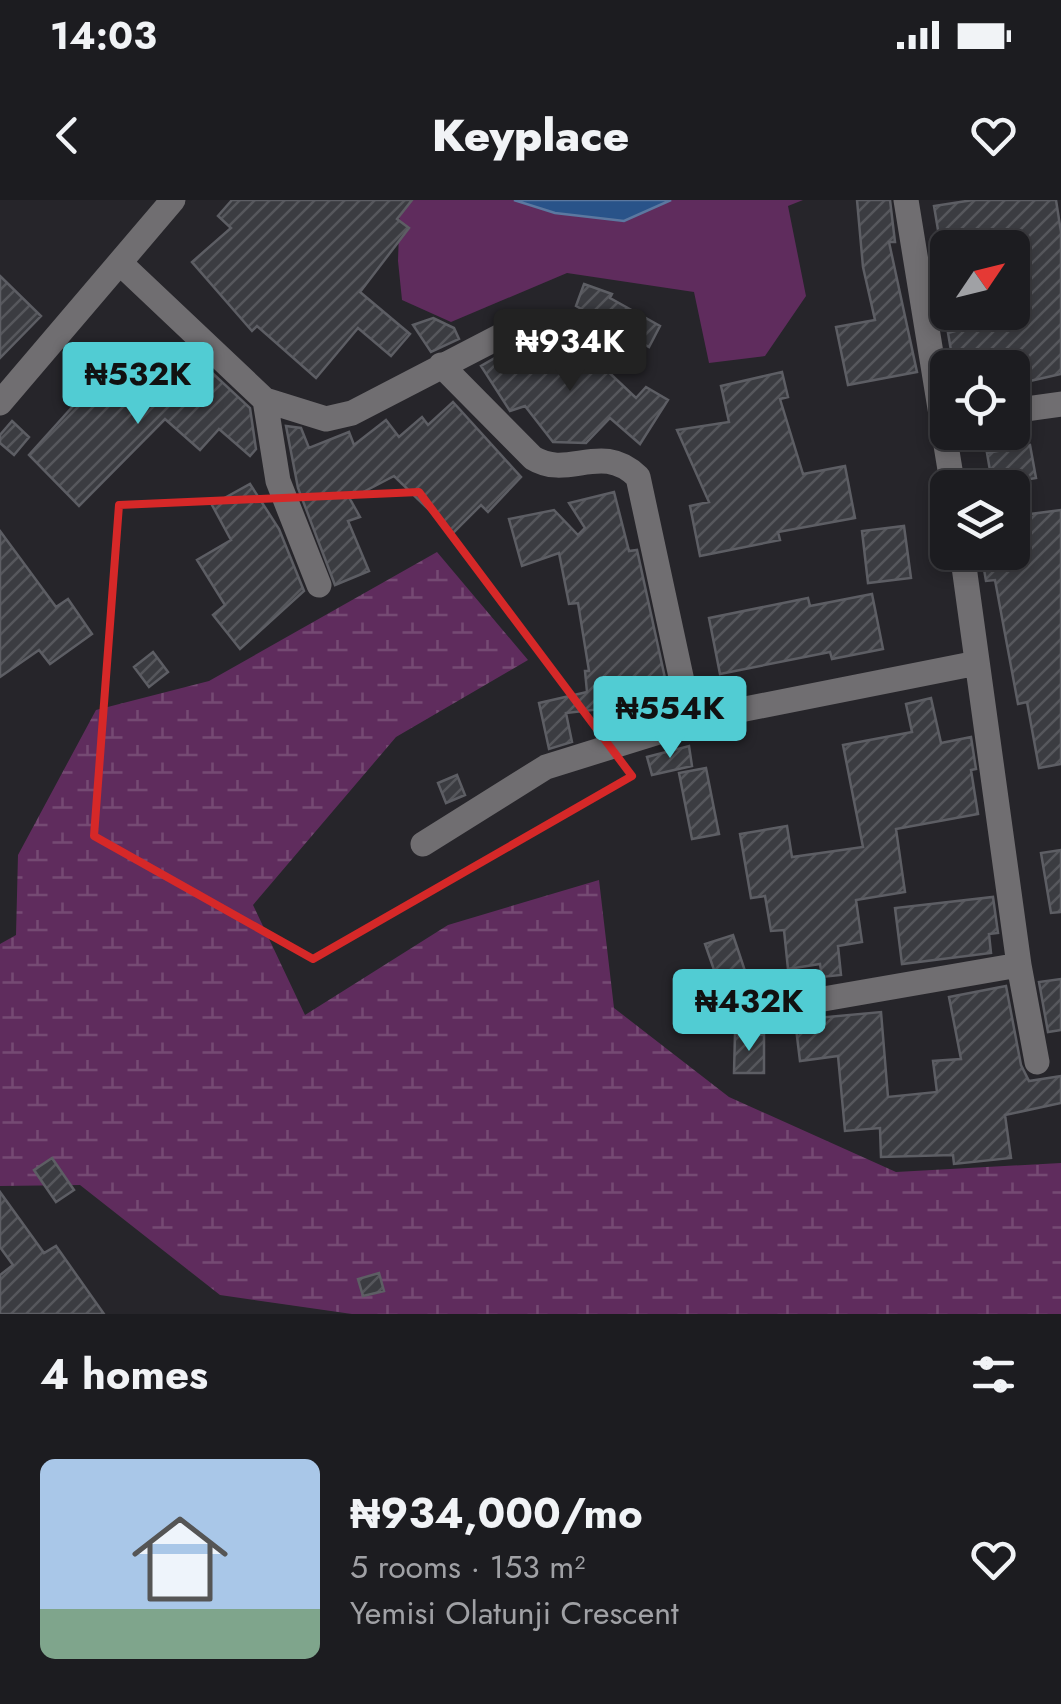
<!DOCTYPE html>
<meta charset="utf-8">
<style>
body{margin:0;font-family:Jost,sans-serif;background:#252529;color:#f1f3f6;height:100vh;display:flex;flex-direction:column;font-size:38px;white-space:nowrap}
*{box-sizing:border-box;margin:0}
p{font-size:32px;color:#a0a1a5}
.icon{flex:none;width:55px;height:55px;fill:none;stroke:currentColor;stroke-width:2;stroke-linecap:round;stroke-linejoin:round}
.map{position:relative;height:1114px;overflow:hidden}
.drawer{display:flex;flex-direction:column;background:#1c1c20;flex:1}
.drawer>*{flex:none}
.needle{width:65px;rotate:55deg}
.fabs{position:absolute;left:930px;top:30px;display:grid;gap:20px}
.fabs a{display:grid;place-items:center;width:100px;height:100px;border-radius:15px;background:#1c1c20;box-shadow:0 5px 15px #0003,0 0 0 2px #3a3a3e;font-size:50px}
.price{position:absolute;translate:-50% -85px;padding:0 22px;border-radius:10px;background:#51ccd3;color:#111;font-size:32px;line-height:65px;filter:drop-shadow(0 2px 5px #0008)}
.price::after{content:'';position:absolute;left:50%;top:60px;width:30px;height:22px;margin-left:-15px;background:inherit;clip-path:polygon(0 0,100% 0,50% 100%)}
.price.current{background:#222;color:#fff}
ul{padding:0;list-style:none}
li{display:flex;align-items:center;gap:30px;height:250px;padding:0 40px}
li span{display:grid;place-items:center;flex:none;width:280px;height:200px;border-radius:15px;color:#555}
li>.icon{margin-inline-start:auto}
span .icon{width:120px;height:120px;fill:#fffc;stroke-width:1}
li b{font-size:42px}
h2{display:flex;justify-content:space-between;align-items:center;height:120px;padding:0 40px;font-size:42px}
.status{display:flex;justify-content:space-between;align-items:center;height:70px;padding:0 50px;background:#1c1c20;direction:ltr}
.status svg{height:28px;fill:currentColor}
header{display:flex;justify-content:space-between;align-items:center;height:130px;padding:0 40px;background:#1c1c20;font-size:45px;font-weight:800}
.map>svg:first-child{display:block}
.grass{fill:#5f2c5d}
.wetland{fill:url(#wetland-marsh)}
.water{fill:#295389;stroke:#5b78a0;stroke-width:2.5}
.building{fill:url(#building-hatch);stroke:#5d5e64;stroke-width:2.5}
.lines{fill:none;stroke-linecap:round;stroke-linejoin:round}
.minor{stroke:#706e71;stroke-width:25}
.marked{fill:none;stroke:#d62828;stroke-width:8;stroke-linejoin:round}
</style>
<div class="status"><b>14:03</b><svg viewBox="0 0 49 12"><path d="M0 12V9h3v3zM5 12V6h3v6zM10 12V3h3v9zM15 12V0h3v12zM26 1h20v11H26zM47 4h2v5h-2z"/></svg></div>
<header><svg class="icon" aria-label="back" viewBox="0 0 24 24"><path d="M15 5l-7 7 7 7"/></svg>Keyplace<svg class="icon" aria-label="heart" viewBox="0 0 24 24"><path d="M12 20l-8-8c-3-5 5-10 8-4 3-6 11-1 8 4z"/></svg></header>
<div class="map">
<svg width="1061" height="1114" viewBox="0 0 1061 1114">
<defs>
<pattern id="wetland-marsh" width="20" height="14" patternUnits="userSpaceOnUse" patternTransform="scale(2.5)"><rect width="20" height="14" fill="#5f2c5d"/><path d="M1 5h8M5 5V1M11 12h8M15 12V8" fill="none" stroke="#754a73"/></pattern>
<pattern id="building-hatch" width="6" height="6" patternUnits="userSpaceOnUse" patternTransform="scale(2.5)"><rect width="6" height="6" fill="#3b3c41"/><path d="M-1 1l2-2M0 6l6-6M5 7l2-2" fill="none" stroke="#56575c"/></pattern>
</defs>
<rect width="100%" height="100%" fill="#26252a"/>
<path class="grass" d="M 400,0 L 514,0 L 555,13 L 624,21 L 671,0 L 803,0 L 788,6 L 806,96 L 765,156 L 709,163 L 694,92 L 567,73 L 451,122 L 402,100 L 398,61 Z"/>
<path class="wetland" d="M 437,352 L 528,460 L 396,537 L 253,705 L 305,815 L 448,725 L 599,680 L 614,808 L 729,897 L 896,972 L 1061,963 L 1061,1114 L 352,1114 L 220,1095 L 80,985 L 0,986 L 0,744 L 16,735 L 18,655 L 96,510 L 209,481 Z"/>
<path class="water" d="M 514,0 L 671,0 L 624,21 L 555,13 Z"/>
<path class="building" d="M 232,0 L 412,0 L 397,19 L 409,28 L 360,92 L 410,134 L 391,156 L 358,128 L 316,178 L 257,126 L 252,131 L 192,62 L 231,28 L 218,16 Z
M 857,0 L 890,0 L 895,42 L 889,42 L 917,172 L 848,185 L 836,127 L 875,120 L 863,67 Z
M 973,0 L 1056,0 L 1061,32 L 1061,174 L 1012,185 L 1012,168 L 954,168 L 948,133 L 955,131 L 951,112 L 1012,112 L 1012,48 L 941,48 L 934,6 Z
M 0,76 L 41,116 L 0,158 Z
M 584,84 L 612,94 L 610,98 L 660,126 L 649,147 L 576,106 Z
M 433,118 L 454,128 L 459,139 L 431,152 L 413,125 Z
M 533,136 L 555,170 L 580,145 L 636,198 L 646,187 L 668,200 L 640,244 L 610,218 L 586,243 L 553,242 L 525,206 L 510,211 L 481,166 Z
M 193,155 L 250,208 L 256,249 L 250,256 L 219,229 L 200,250 L 165,219 L 79,306 L 29,255 L 101,175 L 138,215 Z
M 782,172 L 788,197 L 780,199 L 803,274 L 845,266 L 855,318 L 778,332 L 780,340 L 700,356 L 690,306 L 709,302 L 677,230 L 729,222 L 721,186 Z
M 453,202 L 521,277 L 488,312 L 481,305 L 453,333 L 394,276 L 350,299 L 360,317 L 348,321 L 369,371 L 335,385 L 298,288 L 286,226 L 301,228 L 309,248 L 349,232 L 354,245 L 386,220 L 399,237 L 422,217 L 428,225 Z
M 12,221 L 29,237 L 14,255 L 0,243 L 0,235 Z
M 1030,245 L 1036,278 L 1024,280 L 1030,314 L 1061,310 L 1061,564 L 1039,568 L 1027,502 L 1018,504 L 995,380 L 986,381 L 981,352 L 1012,352 L 1012,288 L 993,288 L 987,253 Z
M 250,284 L 279,329 L 304,391 L 240,449 L 213,415 L 225,405 L 197,360 L 231,340 L 212,305 Z
M 614,292 L 629,351 L 637,350 L 670,501 L 566,513 L 572,542 L 549,549 L 539,503 L 587,492 L 585,471 L 589,471 L 578,403 L 569,404 L 559,353 L 522,366 L 509,319 L 554,310 L 578,335 L 585,328 L 569,303 Z
M 904,326 L 911,378 L 868,383 L 862,331 Z
M 0,331 L 56,407 L 68,399 L 92,434 L 50,464 L 39,450 L 0,477 Z
M 872,394 L 883,449 L 832,459 L 830,452 L 720,474 L 709,418 L 808,398 L 810,406 Z
M 153,452 L 168,472 L 149,487 L 134,467 Z
M 931,498 L 941,543 L 971,537 L 976,569 L 971,570 L 978,614 L 896,629 L 905,692 L 856,700 L 862,742 L 838,746 L 841,775 L 822,777 L 820,764 L 788,769 L 784,730 L 771,731 L 765,696 L 751,698 L 740,634 L 787,626 L 792,657 L 863,647 L 843,545 L 912,532 L 906,504 Z
M 689,546 L 692,566 L 652,575 L 647,557 Z
M 706,568 L 719,634 L 692,639 L 679,573 Z
M 457,575 L 465,595 L 446,603 L 438,583 Z
M 1061,650 L 1061,712 L 1051,713 L 1041,653 Z
M 993,697 L 998,733 L 989,734 L 991,753 L 902,764 L 895,708 Z
M 733,735 L 748,780 L 721,790 L 705,744 Z
M 1061,779 L 1061,830 L 1048,832 L 1039,782 Z
M 1006,786 L 1021,865 L 1029,881 L 1061,876 L 1061,903 L 1005,915 L 1011,958 L 954,964 L 953,955 L 881,957 L 880,928 L 845,931 L 838,856 L 800,861 L 795,820 L 881,812 L 888,897 L 937,892 L 933,861 L 961,859 L 949,797 Z
M 735,834 L 764,835 L 764,873 L 734,873 Z
M 52,958 L 74,990 L 56,1002 L 34,970 Z
M 0,992 L 44,1053 L 56,1046 L 104,1114 L 0,1114 L 0,1075 L 13,1065 L 0,1047 Z
M 379,1073 L 384,1091 L 363,1096 L 358,1079 Z"/>
<g class="lines">
<path class="minor" d="M 906,0 L 953,288
M 120,63 L 265,200 L 326,219 L 352,213 L 520,126
M 441,165 L 533,258 C 569,280 601,241 638,277 L 691,523
M 265,200 L 278,281 L 319,385
M 0,203 L 173,0
M 1012,211 L 1061,204
M 962,352 L 1019,765 L 1037,862
M 423,644 L 546,567 L 710,516 L 977,463
M 783,806 L 1019,765"/>
</g>
<path class="marked" d="M 419,292 L 632,576 L 313,759 L 94,636 L 119,305 Z"/>
</svg>
<div class="fabs">
<a><svg class="needle" viewBox="-14 -14 28 28"><path d="M0-13l5 13h-10z" fill="#e53935"/><path d="M0 13l5-13h-10z" fill="#a0a1a5"/></svg></a>
<a><svg class="icon" aria-label="locate" viewBox="0 0 24 24"><circle cx="12" cy="12" r="6"/><path d="M12 2v4M12 18v4M2 12h4M18 12h4"/></svg></a>
<a><svg class="icon" aria-label="layers" viewBox="0 0 24 24"><path d="M12 4l9 5-9 5-9-5zM3 14l9 5 9-5"/></svg></a>
</div>
<b class="price current" style="left:570px;top:194px">₦934K</b>
<b class="price" style="left:138px;top:227px">₦532K</b>
<b class="price" style="left:670px;top:561px">₦554K</b>
<b class="price" style="left:749px;top:854px">₦432K</b>
</div>
<section class="drawer">
<h2>4 homes<svg class="icon" aria-label="filters" viewBox="0 0 24 24"><path d="M4 7h16M4 17h16"/><circle cx="9" cy="7" r="2"/><circle cx="15" cy="17" r="2"/></svg></h2>
<ul>
<li><span style="background:linear-gradient(#a9c7e8 75%,#7fa58c 0)"><svg class="icon" aria-label="home" viewBox="0 0 24 24"><path d="M3 11l9-7 9 7M6 9v11h12V9"/></svg></span><div><b>₦934,000/mo</b><p>5 rooms · 153 m²</p><p>Yemisi Olatunji Crescent</p></div><svg class="icon" aria-label="heart" viewBox="0 0 24 24"><path d="M12 20l-8-8c-3-5 5-10 8-4 3-6 11-1 8 4z"/></svg></li>
</ul>
</section>
